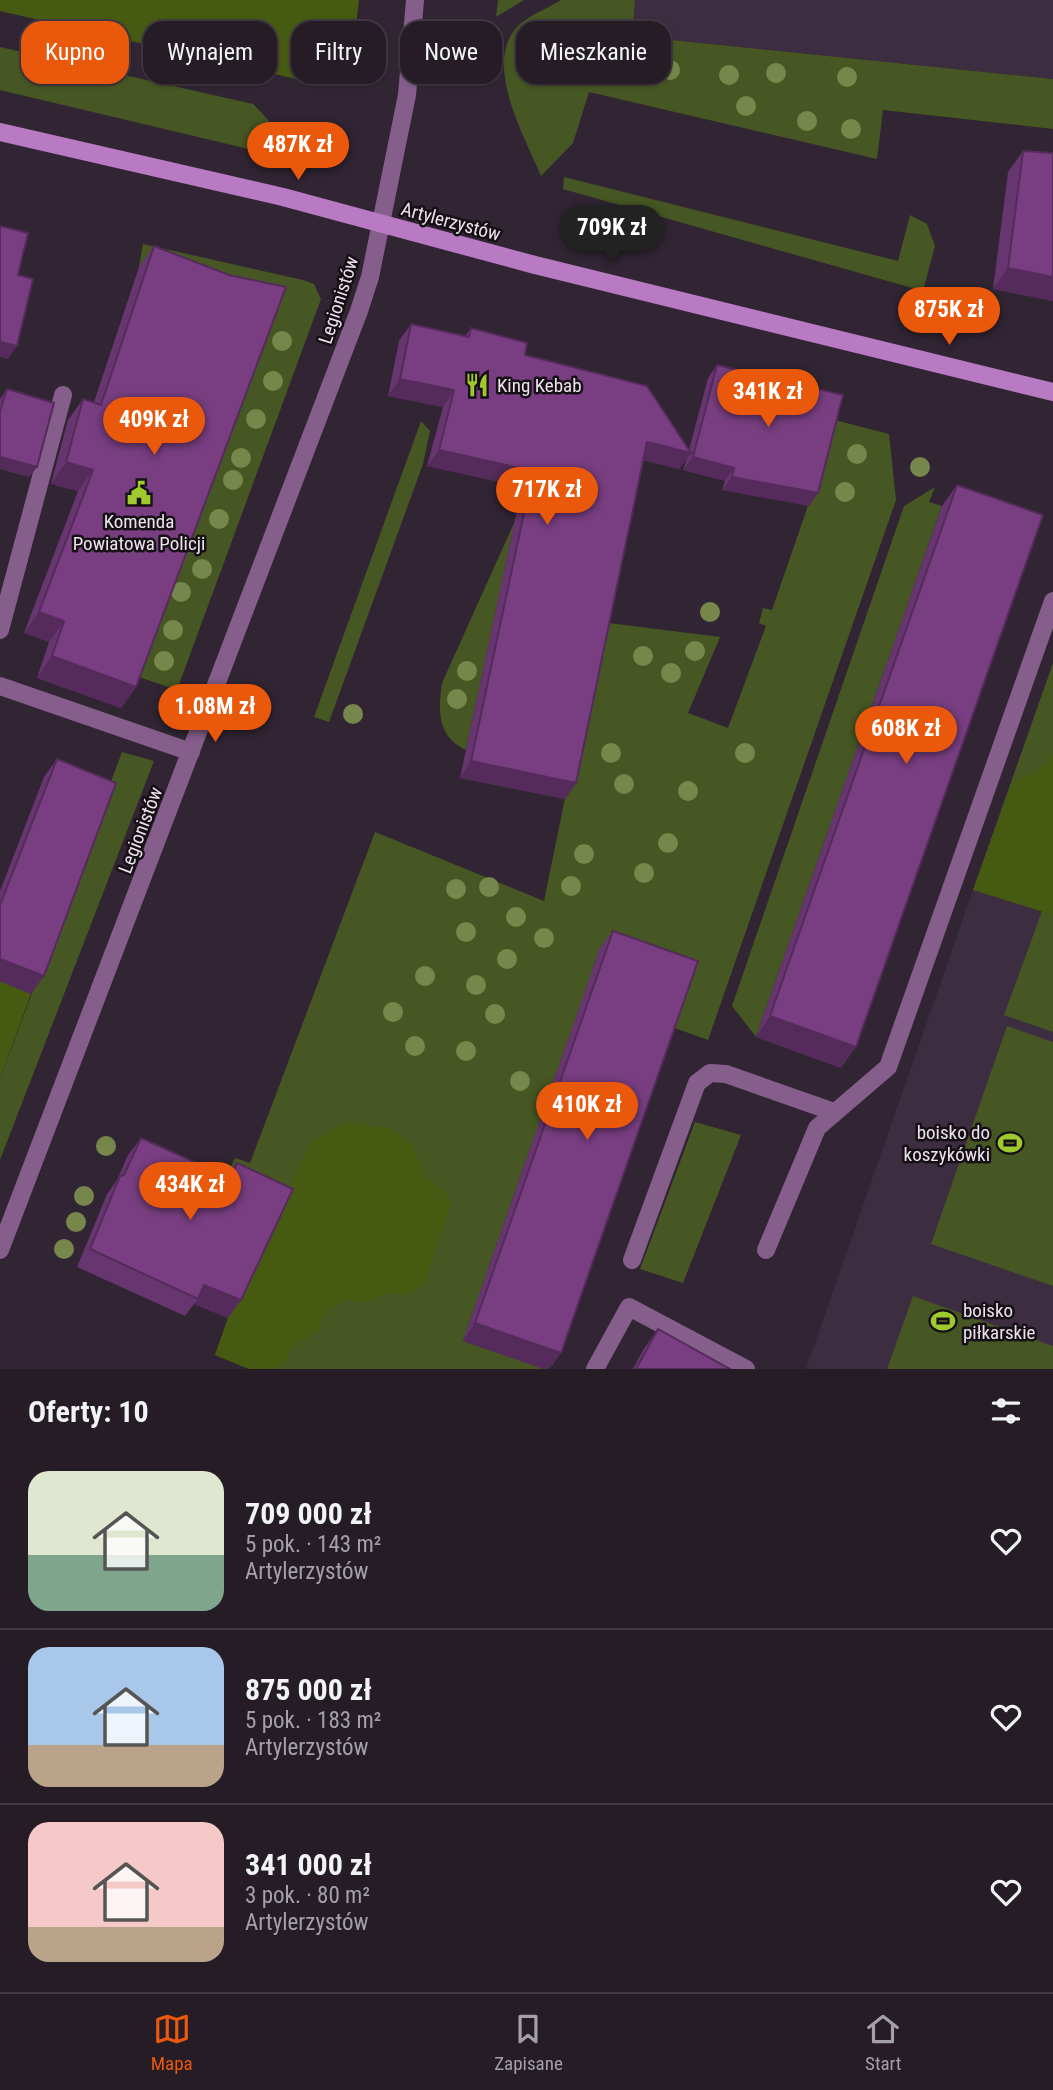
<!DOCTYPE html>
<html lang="pl">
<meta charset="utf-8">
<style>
body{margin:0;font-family:"Roboto Condensed",sans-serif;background:#2d252e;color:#f1f3f6;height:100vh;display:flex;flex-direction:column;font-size:26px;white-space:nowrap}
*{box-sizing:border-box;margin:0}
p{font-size:23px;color:#a3a1a7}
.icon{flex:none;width:38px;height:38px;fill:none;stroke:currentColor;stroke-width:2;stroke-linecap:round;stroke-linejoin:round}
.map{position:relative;height:1369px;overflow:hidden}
.sheet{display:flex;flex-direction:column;background:#251c26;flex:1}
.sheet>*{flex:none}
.banner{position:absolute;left:21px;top:21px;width:700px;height:63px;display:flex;gap:14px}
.price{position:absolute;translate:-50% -60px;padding:0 16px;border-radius:24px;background:#ea580c;color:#fff;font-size:23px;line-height:46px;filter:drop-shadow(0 2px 4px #0008)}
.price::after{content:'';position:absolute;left:50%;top:42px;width:21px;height:16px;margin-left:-10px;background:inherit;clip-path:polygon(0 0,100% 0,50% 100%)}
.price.selected{background:#222;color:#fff}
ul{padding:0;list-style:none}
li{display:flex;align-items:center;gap:21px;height:175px;padding:0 28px}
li+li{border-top:2px solid #423a43}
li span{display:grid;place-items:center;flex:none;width:196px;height:140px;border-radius:21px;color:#555}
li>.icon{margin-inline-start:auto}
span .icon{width:84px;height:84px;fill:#fffc;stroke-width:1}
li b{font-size:30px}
h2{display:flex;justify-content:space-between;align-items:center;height:84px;padding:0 28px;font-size:30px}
.tag{padding:0 24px;border-radius:21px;background:#251c26;box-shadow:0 2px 5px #0004,0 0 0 2px #423a43;font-size:24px;line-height:63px}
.tag.selected{background:#ea580c;color:#fff}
.menu{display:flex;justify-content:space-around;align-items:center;height:98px;border-top:2px solid #423a43;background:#251c26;font-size:19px;color:#a3a1a7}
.menu a{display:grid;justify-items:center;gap:4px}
.menu .selected{color:#ea580c}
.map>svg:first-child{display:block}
.built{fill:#3d2d40}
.green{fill:#465723}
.forest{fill:#465a12}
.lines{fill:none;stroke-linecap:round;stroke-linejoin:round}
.lane{stroke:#855e8b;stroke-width:18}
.street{stroke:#855e8b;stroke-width:18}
.secondary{stroke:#b87ac3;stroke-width:18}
.tree{fill:#77874b}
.wall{fill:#67356f}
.shaded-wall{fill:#542b5a}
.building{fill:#783e81;stroke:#542b5a;stroke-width:2}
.labels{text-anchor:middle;stroke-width:5;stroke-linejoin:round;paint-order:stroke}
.street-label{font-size:19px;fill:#ece4ed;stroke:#161016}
.poi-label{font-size:19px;fill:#ece4ed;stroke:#161016;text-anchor:start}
</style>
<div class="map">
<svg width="1053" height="1369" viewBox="0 0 1053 1369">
<rect width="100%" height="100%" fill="#312533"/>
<path class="built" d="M 635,0 L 1053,0 L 1053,79 L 632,36 Z
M 973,890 L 1053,915 L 1053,1369 L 806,1369 Z"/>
<path class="green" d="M 498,0 L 524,0 L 496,17 Z
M 561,0 L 635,0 L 632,36 L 1053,79 L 1053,129 L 883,110 L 877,159 L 589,92 L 573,143 L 541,176 C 525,137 481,62 519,25 C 530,15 548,8 561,0 Z
M 0,47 L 253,104 C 271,123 279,128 274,155 L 0,90 Z
M 564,177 L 898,261 L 910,215 L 927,224 L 935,246 L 923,291 L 563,189 Z
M 143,244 L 303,280 L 314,284 L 321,299 L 177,690 L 133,675 L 171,279 L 139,267 Z
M 831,419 L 889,434 L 896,500 L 708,1040 L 669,1026 L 600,949 L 463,1341 L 544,1369 L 249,1369 L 215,1355 L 228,1318 L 280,1207 L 224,1181 L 235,1158 L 250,1163 L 375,832 L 544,901 L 601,622 L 720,637 L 688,713 L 728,728 L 766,626 L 759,623 L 763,608 L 772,610 L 810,500 Z
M 421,421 L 430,431 L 423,464 L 329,722 L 314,717 Z
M 935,487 L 929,502 L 942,506 L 756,1037 L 732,1006 L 904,506 Z
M 515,521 L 466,750 C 437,737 438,710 442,683 Z
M 1053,663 L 1053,1032 L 1004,1015 L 1042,911 L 973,890 Z
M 122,752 L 154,761 L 0,1160 L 0,1079 Z
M 1007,1026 L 1053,1042 L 1053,1286 L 931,1244 Z
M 695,1122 L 741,1135 L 683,1283 L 640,1269 Z
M 913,1296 L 1053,1346 L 1053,1369 L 887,1369 Z"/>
<path class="forest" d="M 0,0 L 359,0 C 354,39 355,75 309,82 L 0,11 Z
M 1053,753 L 1053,915 L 973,890 L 1012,782 C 1029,775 1043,771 1053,753 Z
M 0,981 L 31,994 L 0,1079 Z
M 349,1123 L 390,1128 L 411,1144 L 426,1176 L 444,1190 L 451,1204 L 425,1284 L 408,1295 L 391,1293 L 362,1303 L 347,1299 L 334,1306 L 323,1316 L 319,1330 L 291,1348 L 287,1360 L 279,1368 L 249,1369 L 215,1355 L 228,1318 L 310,1143 L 334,1127 Z"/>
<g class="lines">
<path class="lane" d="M 0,630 L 63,395
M 0,686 L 191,752
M 766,1250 L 817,1128 L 888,1067 L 1053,601
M 632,1260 L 697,1083 L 710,1073 L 726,1074 L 834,1112
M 595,1369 L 629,1307 L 746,1369"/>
<path class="street" d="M 0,1250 L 359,311 L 370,277 L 407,95 L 415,0"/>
<path class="secondary" d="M 0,132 L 283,197 L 535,265 L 1053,392"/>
</g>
<g class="tree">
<circle cx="580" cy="47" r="10"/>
<circle cx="670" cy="70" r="10"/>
<circle cx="776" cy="73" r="10"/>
<circle cx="729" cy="75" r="10"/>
<circle cx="847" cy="77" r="10"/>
<circle cx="746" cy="106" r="10"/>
<circle cx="807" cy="121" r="10"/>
<circle cx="851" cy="129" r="10"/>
<circle cx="282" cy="341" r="10"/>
<circle cx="273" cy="381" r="10"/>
<circle cx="256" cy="419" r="10"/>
<circle cx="857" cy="454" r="10"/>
<circle cx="241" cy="458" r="10"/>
<circle cx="920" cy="467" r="10"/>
<circle cx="233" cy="480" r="10"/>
<circle cx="845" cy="492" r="10"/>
<circle cx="219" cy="519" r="10"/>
<circle cx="202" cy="569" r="10"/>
<circle cx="181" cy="592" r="10"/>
<circle cx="710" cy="612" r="10"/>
<circle cx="173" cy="630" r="10"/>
<circle cx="695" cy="651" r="10"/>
<circle cx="643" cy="656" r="10"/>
<circle cx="164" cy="661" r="10"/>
<circle cx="467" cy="671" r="10"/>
<circle cx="671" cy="673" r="10"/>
<circle cx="457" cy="699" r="10"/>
<circle cx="353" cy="714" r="10"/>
<circle cx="611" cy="753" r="10"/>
<circle cx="745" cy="753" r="10"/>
<circle cx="624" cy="784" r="10"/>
<circle cx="688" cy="791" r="10"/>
<circle cx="668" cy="843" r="10"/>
<circle cx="584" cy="854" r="10"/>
<circle cx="644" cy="873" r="10"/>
<circle cx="571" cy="886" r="10"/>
<circle cx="489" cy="887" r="10"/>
<circle cx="456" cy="889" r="10"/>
<circle cx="516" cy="917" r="10"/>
<circle cx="466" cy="932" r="10"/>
<circle cx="544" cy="938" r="10"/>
<circle cx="507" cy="959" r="10"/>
<circle cx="425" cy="976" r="10"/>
<circle cx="476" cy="985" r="10"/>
<circle cx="393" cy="1012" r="10"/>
<circle cx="495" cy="1014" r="10"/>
<circle cx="415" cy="1046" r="10"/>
<circle cx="466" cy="1051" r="10"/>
<circle cx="520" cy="1081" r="10"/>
<circle cx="106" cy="1146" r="10"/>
<circle cx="84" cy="1196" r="10"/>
<circle cx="76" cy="1222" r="10"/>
<circle cx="64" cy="1249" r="10"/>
</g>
<path class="wall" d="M 1023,151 L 1053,301 L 993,289 L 1008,172 Z
M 154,246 L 136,687 L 121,708 L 37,678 L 49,642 L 24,633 L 78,491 L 51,484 L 68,420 L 83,399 L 94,402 L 139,267 Z
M 411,324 L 465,336 L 471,328 L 525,355 L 689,450 L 708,378 L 717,365 L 809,506 L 722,490 L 725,481 L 683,470 L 687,459 L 679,469 L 643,460 L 576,783 L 565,799 L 460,778 L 522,487 L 427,466 L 443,407 L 388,396 L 399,341 Z
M 7,389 L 29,477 L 0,469 L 0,399 Z
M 957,485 L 841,1068 L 756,1037 L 942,506 Z
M 57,759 L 31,994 L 0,981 L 0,891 L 44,777 Z
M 613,931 L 561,1353 L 549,1369 L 544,1369 L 463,1341 L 600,948 Z
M 141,1138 L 227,1177 L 237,1163 L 228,1318 L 194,1304 L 185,1316 L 77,1267 L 107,1194 L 117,1180 L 128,1155 Z
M 658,1329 L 730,1369 L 633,1369 L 643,1350 Z"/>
<path class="shaded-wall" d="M 1008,268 L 1053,277 L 1053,301 L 993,289 Z
M 0,342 L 17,346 L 8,359 L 0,357 Z
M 400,379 L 454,390 L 443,407 L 388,396 Z
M 647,442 L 691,453 L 679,469 L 636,458 Z
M 439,450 L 533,471 L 522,487 L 427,466 Z
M 0,457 L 37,467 L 29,477 L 0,469 Z
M 693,457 L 734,468 L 725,481 L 683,470 Z
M 66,462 L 93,470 L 78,491 L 51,484 Z
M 732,477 L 818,493 L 809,506 L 722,490 Z
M 39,612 L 64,621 L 49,642 L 24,633 Z
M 52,656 L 136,687 L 121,708 L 37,678 Z
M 471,761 L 576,783 L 565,799 L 460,778 Z
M 0,959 L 44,976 L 31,994 L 0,981 Z
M 770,1016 L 856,1047 L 841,1068 L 756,1037 Z
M 204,1285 L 241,1300 L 228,1318 L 194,1304 L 198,1299 Z
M 475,1323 L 561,1353 L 549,1369 L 544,1369 L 463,1341 Z"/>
<path class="building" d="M 1023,151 L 1053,153 L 1053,277 L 1008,268 Z
M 0,226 L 28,233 L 18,275 L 33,279 L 17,346 L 0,342 Z
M 154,246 L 229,275 L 286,287 L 136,687 L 52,656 L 64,621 L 39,612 L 93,470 L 66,462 L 83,399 L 101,405 Z
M 411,324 L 469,337 L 471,328 L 527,343 L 525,355 L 647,386 L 691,453 L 647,442 L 576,783 L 471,761 L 533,471 L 439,450 L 454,390 L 400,379 Z
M 717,365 L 843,395 L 818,493 L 732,477 L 734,468 L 693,457 Z
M 7,389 L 54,403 L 37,467 L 0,457 L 0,411 Z
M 957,485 L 1043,515 L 856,1047 L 770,1016 Z
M 57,759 L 116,783 L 44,976 L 0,959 L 0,905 Z
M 613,931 L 698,961 L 561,1353 L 475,1323 Z
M 141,1138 L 230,1178 L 237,1163 L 293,1189 L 241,1300 L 204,1285 L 198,1299 L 90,1249 L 120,1176 L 124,1175 Z
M 658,1329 L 730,1369 L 636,1369 Z"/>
<defs>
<g id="restaurant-bare" transform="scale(1.89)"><path d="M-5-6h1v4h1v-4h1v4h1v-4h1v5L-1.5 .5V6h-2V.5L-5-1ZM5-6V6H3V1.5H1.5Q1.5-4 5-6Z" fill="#9eca2e" stroke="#161016" stroke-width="2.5" paint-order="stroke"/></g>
<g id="civic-bare" transform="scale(1.89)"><path d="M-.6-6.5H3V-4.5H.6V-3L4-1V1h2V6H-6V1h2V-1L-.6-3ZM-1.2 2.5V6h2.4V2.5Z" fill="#9eca2e" stroke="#161016" stroke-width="2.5" paint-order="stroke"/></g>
<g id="stadium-bare" transform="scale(1.89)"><path d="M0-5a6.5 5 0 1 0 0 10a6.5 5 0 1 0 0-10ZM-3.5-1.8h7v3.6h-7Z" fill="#9eca2e" stroke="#161016" stroke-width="2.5" paint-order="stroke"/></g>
</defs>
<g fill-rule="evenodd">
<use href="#restaurant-bare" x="477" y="385"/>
<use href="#civic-bare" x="139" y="493"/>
<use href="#stadium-bare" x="1010" y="1143"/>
<use href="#stadium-bare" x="943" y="1321"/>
</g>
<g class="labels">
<g class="street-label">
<text transform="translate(451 221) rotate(15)" y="7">Artylerzystów</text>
<text transform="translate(338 300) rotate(-72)" y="7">Legionistów</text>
<text transform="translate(140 830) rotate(-69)" y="7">Legionistów</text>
</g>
<g class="poi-label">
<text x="497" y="392">King Kebab</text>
<text x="139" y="528" text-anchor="middle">Komenda<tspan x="139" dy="22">Powiatowa Policji</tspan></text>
<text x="990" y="1139" text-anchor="end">boisko do<tspan x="990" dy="22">koszykówki</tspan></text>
<text x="963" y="1317">boisko<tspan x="963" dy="22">piłkarskie</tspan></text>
</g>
</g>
</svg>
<b class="price" style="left:298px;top:182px">487K zł</b>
<b class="price selected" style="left:612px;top:265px">709K zł</b>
<b class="price" style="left:949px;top:347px">875K zł</b>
<b class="price" style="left:768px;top:429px">341K zł</b>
<b class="price" style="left:154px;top:457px">409K zł</b>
<b class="price" style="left:547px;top:527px">717K zł</b>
<b class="price" style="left:215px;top:744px">1.08M zł</b>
<b class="price" style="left:906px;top:766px">608K zł</b>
<b class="price" style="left:587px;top:1142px">410K zł</b>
<b class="price" style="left:190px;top:1222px">434K zł</b>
<div class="banner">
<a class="tag selected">Kupno</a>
<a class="tag">Wynajem</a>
<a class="tag">Filtry</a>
<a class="tag">Nowe</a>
<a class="tag">Mieszkanie</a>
</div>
</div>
<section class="sheet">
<h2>Oferty: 10<svg class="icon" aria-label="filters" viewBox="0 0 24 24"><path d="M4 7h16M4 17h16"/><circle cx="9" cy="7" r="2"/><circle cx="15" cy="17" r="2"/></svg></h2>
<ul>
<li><span style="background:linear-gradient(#dfe7d0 60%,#7fa58c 0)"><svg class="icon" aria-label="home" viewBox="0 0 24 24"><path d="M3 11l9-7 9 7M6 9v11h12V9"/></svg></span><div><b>709 000 zł</b><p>5 pok. · 143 m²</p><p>Artylerzystów</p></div><svg class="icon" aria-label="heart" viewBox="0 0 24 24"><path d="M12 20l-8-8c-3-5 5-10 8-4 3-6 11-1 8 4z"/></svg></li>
<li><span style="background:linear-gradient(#a9c7e8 70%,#b9a48a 0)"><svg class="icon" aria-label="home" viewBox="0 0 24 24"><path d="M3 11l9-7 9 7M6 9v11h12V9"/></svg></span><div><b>875 000 zł</b><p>5 pok. · 183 m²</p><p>Artylerzystów</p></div><svg class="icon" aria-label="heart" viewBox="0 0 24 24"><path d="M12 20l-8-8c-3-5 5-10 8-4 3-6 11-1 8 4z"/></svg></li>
<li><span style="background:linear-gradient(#f6c9c9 75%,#b9a48a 0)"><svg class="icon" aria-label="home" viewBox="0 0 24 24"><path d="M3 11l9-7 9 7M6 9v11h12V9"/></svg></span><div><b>341 000 zł</b><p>3 pok. · 80 m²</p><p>Artylerzystów</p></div><svg class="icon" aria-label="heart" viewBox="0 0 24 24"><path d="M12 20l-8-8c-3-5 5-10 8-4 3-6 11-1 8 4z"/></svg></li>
</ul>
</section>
<nav class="menu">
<a class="selected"><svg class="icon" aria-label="map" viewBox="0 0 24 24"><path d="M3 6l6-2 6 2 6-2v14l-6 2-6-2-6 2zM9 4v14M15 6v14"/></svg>Mapa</a>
<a><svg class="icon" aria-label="saved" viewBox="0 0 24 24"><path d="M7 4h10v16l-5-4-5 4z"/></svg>Zapisane</a>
<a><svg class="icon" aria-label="home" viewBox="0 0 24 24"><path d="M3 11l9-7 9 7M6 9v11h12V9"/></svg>Start</a>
</nav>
